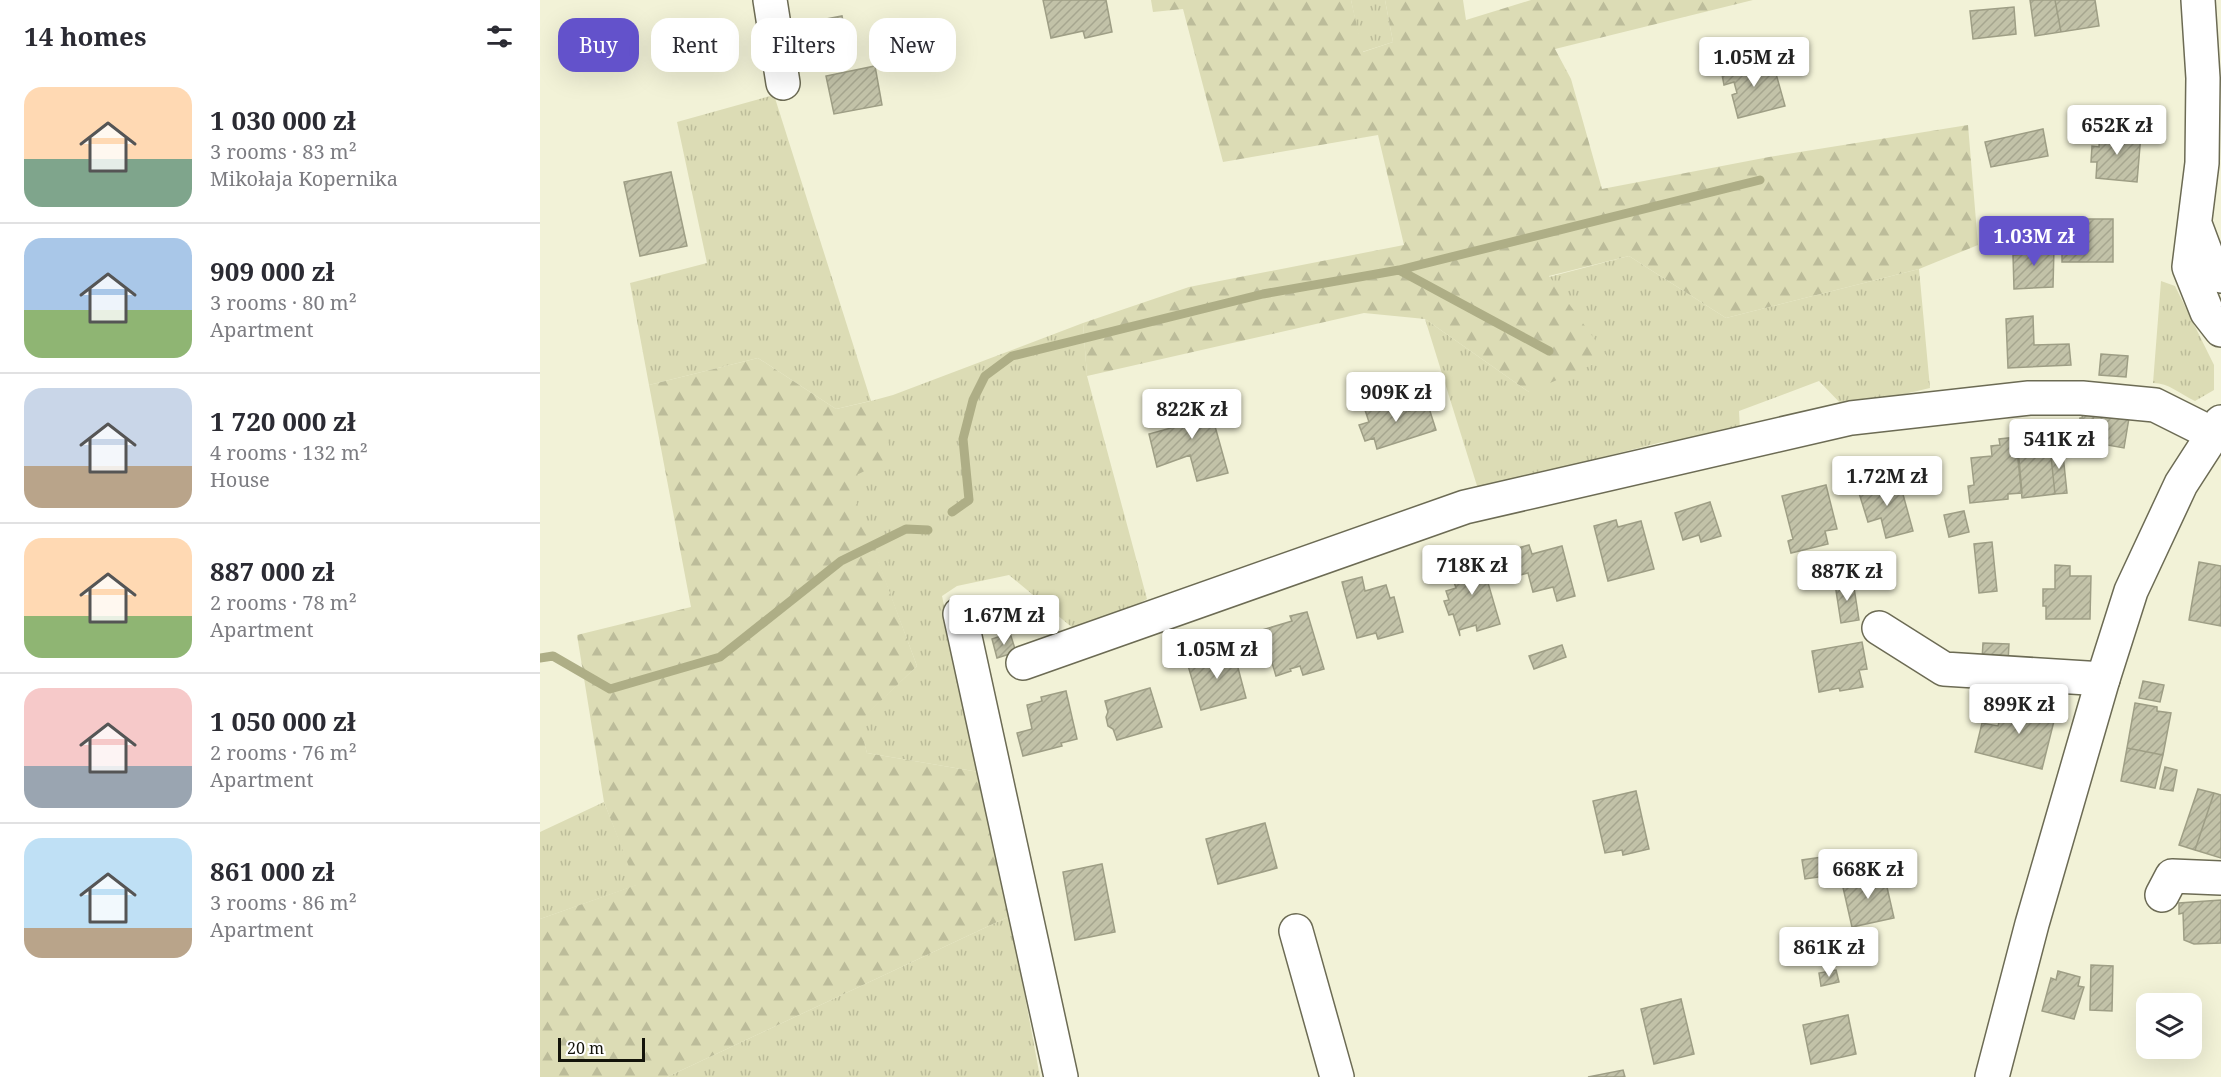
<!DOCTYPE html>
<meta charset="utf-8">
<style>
body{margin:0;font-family:"Noto Serif",serif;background:#f2f2f3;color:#2b2b33;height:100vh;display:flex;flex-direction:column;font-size:22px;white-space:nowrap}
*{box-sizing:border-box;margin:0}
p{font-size:20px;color:#7c7c81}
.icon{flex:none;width:33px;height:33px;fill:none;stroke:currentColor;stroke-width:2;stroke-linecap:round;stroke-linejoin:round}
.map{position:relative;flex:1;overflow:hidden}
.panel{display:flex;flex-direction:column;background:#fff;width:540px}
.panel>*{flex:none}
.banner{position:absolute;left:18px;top:18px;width:570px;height:54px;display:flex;gap:12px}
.controls{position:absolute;left:1596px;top:993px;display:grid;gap:12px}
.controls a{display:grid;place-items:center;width:66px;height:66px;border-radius:12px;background:#fff;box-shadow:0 6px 24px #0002;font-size:30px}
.scale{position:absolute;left:18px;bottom:15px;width:87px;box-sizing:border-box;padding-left:6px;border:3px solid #13130a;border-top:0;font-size:16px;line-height:21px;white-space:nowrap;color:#13130a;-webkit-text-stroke:4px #fff;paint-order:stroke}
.price{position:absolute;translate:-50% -51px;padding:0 14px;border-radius:6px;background:#fff;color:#222;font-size:20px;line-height:39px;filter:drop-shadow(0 2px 3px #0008)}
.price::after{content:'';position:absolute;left:50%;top:36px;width:18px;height:14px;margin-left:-9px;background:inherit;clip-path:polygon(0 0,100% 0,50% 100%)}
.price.selected{background:#6352cb;color:#fff}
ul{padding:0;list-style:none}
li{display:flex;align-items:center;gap:18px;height:150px;padding:0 24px}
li+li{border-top:2px solid #e1e1e2}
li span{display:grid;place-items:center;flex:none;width:168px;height:120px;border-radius:18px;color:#555}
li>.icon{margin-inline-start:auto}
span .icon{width:72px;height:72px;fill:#fffc;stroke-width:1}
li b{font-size:26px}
h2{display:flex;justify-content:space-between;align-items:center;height:72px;padding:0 24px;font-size:26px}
.chip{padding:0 21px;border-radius:18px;background:#fff;box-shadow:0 6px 24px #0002;font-size:21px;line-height:54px}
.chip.selected{background:#6352cb;color:#fff}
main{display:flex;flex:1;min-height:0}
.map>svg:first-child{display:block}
.grass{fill:url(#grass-tufts)}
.forest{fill:url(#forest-firs)}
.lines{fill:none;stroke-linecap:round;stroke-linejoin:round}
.stream{stroke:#aeae86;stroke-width:9}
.building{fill:url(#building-hatch);stroke:#9e9e85;stroke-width:1.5}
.minor-casing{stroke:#6c6b54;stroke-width:36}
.major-casing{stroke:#6c6b54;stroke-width:36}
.minor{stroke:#fff;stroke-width:33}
.major{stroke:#fff;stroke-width:33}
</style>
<main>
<section class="panel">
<h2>14 homes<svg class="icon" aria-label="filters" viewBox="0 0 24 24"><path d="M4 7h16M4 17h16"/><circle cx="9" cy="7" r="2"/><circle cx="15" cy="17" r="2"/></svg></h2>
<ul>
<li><span style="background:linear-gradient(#ffd9b3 60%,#7fa58c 0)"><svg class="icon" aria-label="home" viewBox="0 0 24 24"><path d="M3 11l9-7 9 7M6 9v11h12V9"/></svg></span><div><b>1 030 000 zł</b><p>3 rooms · 83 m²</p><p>Mikołaja Kopernika</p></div></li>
<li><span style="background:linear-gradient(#a9c7e8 60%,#8fb573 0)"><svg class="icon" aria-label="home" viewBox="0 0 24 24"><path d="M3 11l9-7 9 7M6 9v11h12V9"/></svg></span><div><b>909 000 zł</b><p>3 rooms · 80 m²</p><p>Apartment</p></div></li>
<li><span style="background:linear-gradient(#c9d6e8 65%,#b9a48a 0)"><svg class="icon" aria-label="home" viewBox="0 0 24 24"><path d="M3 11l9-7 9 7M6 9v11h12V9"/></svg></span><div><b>1 720 000 zł</b><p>4 rooms · 132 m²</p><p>House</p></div></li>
<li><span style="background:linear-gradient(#ffd9b3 65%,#8fb573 0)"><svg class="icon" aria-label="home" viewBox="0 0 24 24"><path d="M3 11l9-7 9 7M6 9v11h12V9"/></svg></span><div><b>887 000 zł</b><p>2 rooms · 78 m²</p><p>Apartment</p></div></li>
<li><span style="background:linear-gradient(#f6c9c9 65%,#9aa5b1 0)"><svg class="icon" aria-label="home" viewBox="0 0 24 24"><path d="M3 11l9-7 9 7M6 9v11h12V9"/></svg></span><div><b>1 050 000 zł</b><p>2 rooms · 76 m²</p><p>Apartment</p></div></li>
<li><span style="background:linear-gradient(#bfe0f5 75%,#b9a48a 0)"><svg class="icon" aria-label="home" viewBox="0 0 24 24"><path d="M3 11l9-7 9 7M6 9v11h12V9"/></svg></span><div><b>861 000 zł</b><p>3 rooms · 86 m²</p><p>Apartment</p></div></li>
</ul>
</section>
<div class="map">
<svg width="1681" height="1077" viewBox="0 0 1681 1077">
<defs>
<pattern id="grass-tufts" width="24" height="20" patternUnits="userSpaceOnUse" patternTransform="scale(1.5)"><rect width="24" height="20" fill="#dcdcb5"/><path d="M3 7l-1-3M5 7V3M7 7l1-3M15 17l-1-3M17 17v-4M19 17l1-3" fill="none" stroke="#bcbc9a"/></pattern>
<pattern id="forest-firs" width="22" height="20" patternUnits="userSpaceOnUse" patternTransform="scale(1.5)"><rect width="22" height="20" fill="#dcdcb5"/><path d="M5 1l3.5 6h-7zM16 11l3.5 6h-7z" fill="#bcbc9a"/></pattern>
<pattern id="building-hatch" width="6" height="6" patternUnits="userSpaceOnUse" patternTransform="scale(1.5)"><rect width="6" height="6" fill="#c2c2a8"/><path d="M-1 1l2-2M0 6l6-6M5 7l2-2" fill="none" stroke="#a6a68f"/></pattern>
</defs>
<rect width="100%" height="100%" fill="#f2f2d7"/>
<path class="grass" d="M 811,0 L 845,0 L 853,42 L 822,52 Z
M 234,95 L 331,401 L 353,395 L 543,323 L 547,376 L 607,599 L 540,634 L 469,575 L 417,586 L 402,596 L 439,772 L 327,753 L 318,722 L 377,666 L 307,479 L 330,401 L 296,409 L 218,358 L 109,385 L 90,283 L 167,263 L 137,122 Z
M 1089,256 L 1186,318 L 1379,269 L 1390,388 L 1305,408 L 1279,381 L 1199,411 L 1200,430 L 1165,440 L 1122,442 L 938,489 L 885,319 L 989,392 L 1009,277 Z
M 1621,281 L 1635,286 L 1674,365 L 1674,390 L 1655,401 C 1640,394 1629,383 1613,383 Z
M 64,802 L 97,885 L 0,919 L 0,832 Z
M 470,916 L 500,1077 L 127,1077 Z"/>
<path class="forest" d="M 611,0 L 811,0 L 823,52 L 853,42 L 845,0 L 923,0 L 926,20 L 991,0 L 1213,0 L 1015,49 L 1031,79 L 1062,189 L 1229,157 L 1428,125 L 1438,245 L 1379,269 L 1186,318 L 1089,256 L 1009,276 L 1068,358 L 989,392 L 885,319 L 824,313 L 547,376 L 543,323 L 649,287 L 864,245 L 838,135 L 683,162 L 643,9 L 613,12 Z
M 218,358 L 296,409 L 331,401 L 354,457 L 308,479 L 377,666 L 319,722 L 327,753 L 439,772 L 470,916 L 127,1077 L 0,1077 L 0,919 L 96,885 L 64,802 L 37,635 L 151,607 L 109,385 Z"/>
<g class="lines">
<path class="stream" d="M 859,270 L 1009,351
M 412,512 L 429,500 L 423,439 L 433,400 L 445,376 L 472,356 L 723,294 L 859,270 L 1220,180
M 0,658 L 13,656 L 70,689 L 180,657 L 301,561 L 366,529 L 388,530"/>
</g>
<path class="building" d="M 503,0 L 566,0 L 572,32 L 545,38 L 543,31 L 511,38 Z
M 1490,0 L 1515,0 L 1521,32 L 1495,36 Z
M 1515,0 L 1555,0 L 1559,26 L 1521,32 Z
M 1474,7 L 1476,34 L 1433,39 L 1430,11 Z
M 302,16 L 306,37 L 268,44 L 265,23 Z
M 1225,58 L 1229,72 L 1235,70 L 1245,106 L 1198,118 L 1192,95 L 1197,93 L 1194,82 L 1184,85 L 1181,69 Z
M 335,66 L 342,105 L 294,114 L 286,76 Z
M 1503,129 L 1508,156 L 1451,167 L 1445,142 Z
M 1560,130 L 1601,134 L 1597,182 L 1556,178 L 1557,162 L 1551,162 L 1552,146 L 1559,147 Z
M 131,172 L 147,246 L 100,256 L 84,182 Z
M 1522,219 L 1573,219 L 1573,262 L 1522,262 Z
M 1486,240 L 1498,240 L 1499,249 L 1514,248 L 1513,287 L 1474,289 L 1473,255 L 1487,254 Z
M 1493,316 L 1494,345 L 1529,344 L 1531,365 L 1468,368 L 1466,319 Z
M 1561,354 L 1588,356 L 1586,377 L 1559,375 Z
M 666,394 L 688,473 L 657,481 L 650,455 L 617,467 L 609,434 L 642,425 L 636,402 Z
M 865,398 L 869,411 L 888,405 L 896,430 L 837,449 L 834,438 L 825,441 L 819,425 L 829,422 L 825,410 Z
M 1543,413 L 1554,413 L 1550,442 L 1537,440 L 1540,418 L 1542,418 Z
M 1554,413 L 1589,418 L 1584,448 L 1550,442 Z
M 1477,437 L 1482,493 L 1468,494 L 1468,499 L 1430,503 L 1428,486 L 1434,485 L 1431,458 L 1452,456 L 1451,446 L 1460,445 L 1459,439 Z
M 1522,445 L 1527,493 L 1515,494 L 1510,447 Z
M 1510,447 L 1515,494 L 1482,498 L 1477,450 Z
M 1358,476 L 1373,531 L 1346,538 L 1341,518 L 1328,522 L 1319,493 L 1332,490 L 1330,483 Z
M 1286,485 L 1297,529 L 1285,531 L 1288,544 L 1251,553 L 1248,541 L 1253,539 L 1242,496 Z
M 1170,502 L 1181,536 L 1161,542 L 1159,535 L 1143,540 L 1135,513 Z
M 1424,511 L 1429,532 L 1409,537 L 1404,515 Z
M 1076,520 L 1078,527 L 1101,521 L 1114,569 L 1068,581 L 1054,526 Z
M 1452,542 L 1457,591 L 1439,593 L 1434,544 Z
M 989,545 L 992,554 L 1022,546 L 1035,596 L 1017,601 L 1013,587 L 993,592 L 988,573 L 973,577 L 966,551 Z
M 939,552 L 960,624 L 937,631 L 936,625 L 919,630 L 920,636 L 913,614 L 909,615 L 904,601 L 909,600 L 906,591 L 916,588 L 913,579 L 923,576 L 917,558 Z
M 1659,562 L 1681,566 L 1681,626 L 1649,620 Z
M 1515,565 L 1530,566 L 1530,576 L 1551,576 L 1550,619 L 1506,619 L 1506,606 L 1503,606 L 1503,589 L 1515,589 Z
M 822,577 L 825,591 L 846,585 L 850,598 L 854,597 L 863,632 L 838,639 L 836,633 L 817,638 L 802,582 Z
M 1313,581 L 1319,620 L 1301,623 L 1295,584 Z
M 767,612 L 784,669 L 763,675 L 760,666 L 750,669 L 751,671 L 736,676 L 722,630 L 752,621 L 750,616 Z
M 470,633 L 476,652 L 457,658 L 452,639 Z
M 1322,642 L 1327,669 L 1319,670 L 1323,687 L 1300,691 L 1299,688 L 1279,692 L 1272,651 Z
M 1443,643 L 1469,644 L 1468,662 L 1442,660 Z
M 1022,645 L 1026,657 L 994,669 L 989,656 Z
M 693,649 L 706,698 L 661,710 L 647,662 Z
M 1603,681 L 1624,685 L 1620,702 L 1599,698 Z
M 610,688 L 622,727 L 577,740 L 573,729 L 568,726 L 566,717 L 568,712 L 565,701 Z
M 526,691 L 537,739 L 521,743 L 522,746 L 483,756 L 477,733 L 492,729 L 487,705 L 502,701 L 501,697 Z
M 1474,699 L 1517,709 L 1502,769 L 1435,752 L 1442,723 L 1458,726 L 1461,715 L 1470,717 Z
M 1595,703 L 1617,707 L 1617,711 L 1631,713 L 1623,755 L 1587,748 Z
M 1587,748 L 1623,755 L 1615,788 L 1581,781 Z
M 1625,767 L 1637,770 L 1633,791 L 1620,789 Z
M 1658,789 L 1674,793 L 1655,850 L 1639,845 Z
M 1096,791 L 1109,849 L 1083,855 L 1082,850 L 1065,853 L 1053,801 Z
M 1674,793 L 1681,795 L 1681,858 L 1655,850 Z
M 725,823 L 737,868 L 678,884 L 666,839 Z
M 1282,857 L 1285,876 L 1265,879 L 1262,860 Z
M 562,864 L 575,932 L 535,940 L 523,872 Z
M 1344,874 L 1354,918 L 1312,927 L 1302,883 Z
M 1681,900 L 1681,943 L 1654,944 L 1644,940 L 1643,913 L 1639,914 L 1639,903 Z
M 1551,965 L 1573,966 L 1572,1011 L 1550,1010 Z
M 1296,970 L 1299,982 L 1281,986 L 1279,973 Z
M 1518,971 L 1540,977 L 1538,986 L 1544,987 L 1534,1019 L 1502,1011 L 1511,978 L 1516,980 Z
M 1141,999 L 1154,1054 L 1114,1064 L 1101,1009 Z
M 1308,1015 L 1316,1054 L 1271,1064 L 1263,1025 Z
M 1083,1070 L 1085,1077 L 1048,1077 Z"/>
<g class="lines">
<g class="minor-casing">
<path id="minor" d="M 230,0 L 243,83
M 1658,0 L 1663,78 L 1662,163 L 1649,267 L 1667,312 L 1681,330
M 1655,224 L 1668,259 L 1681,276
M 420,614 L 521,1077
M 1339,628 L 1404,669 L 1563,679
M 483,663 L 925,507 L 1311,418 L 1489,398 L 1542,398 L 1615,405 L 1673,434
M 1622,895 L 1632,876 L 1681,878
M 756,931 L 797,1077"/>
</g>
<g class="major-casing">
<path id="major" d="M 1452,1077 L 1492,924 L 1563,679 L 1591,591 L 1641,484 L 1681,422"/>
</g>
<use href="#minor" class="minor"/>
<use href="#major" class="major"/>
</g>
</svg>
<div class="controls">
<a><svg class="icon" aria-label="layers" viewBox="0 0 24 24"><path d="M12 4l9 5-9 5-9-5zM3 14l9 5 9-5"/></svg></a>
</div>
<div class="scale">20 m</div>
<b class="price" style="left:1214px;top:88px">1.05M zł</b>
<b class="price" style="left:1577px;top:156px">652K zł</b>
<b class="price selected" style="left:1494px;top:267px">1.03M zł</b>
<b class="price" style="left:856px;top:423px">909K zł</b>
<b class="price" style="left:652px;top:440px">822K zł</b>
<b class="price" style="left:1519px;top:470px">541K zł</b>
<b class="price" style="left:1347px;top:507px">1.72M zł</b>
<b class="price" style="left:932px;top:596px">718K zł</b>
<b class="price" style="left:1307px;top:602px">887K zł</b>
<b class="price" style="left:464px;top:646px">1.67M zł</b>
<b class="price" style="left:677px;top:680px">1.05M zł</b>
<b class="price" style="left:1479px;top:735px">899K zł</b>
<b class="price" style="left:1328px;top:900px">668K zł</b>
<b class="price" style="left:1289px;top:978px">861K zł</b>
<div class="banner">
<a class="chip selected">Buy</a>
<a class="chip">Rent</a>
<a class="chip">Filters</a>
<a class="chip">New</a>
</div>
</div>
</main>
